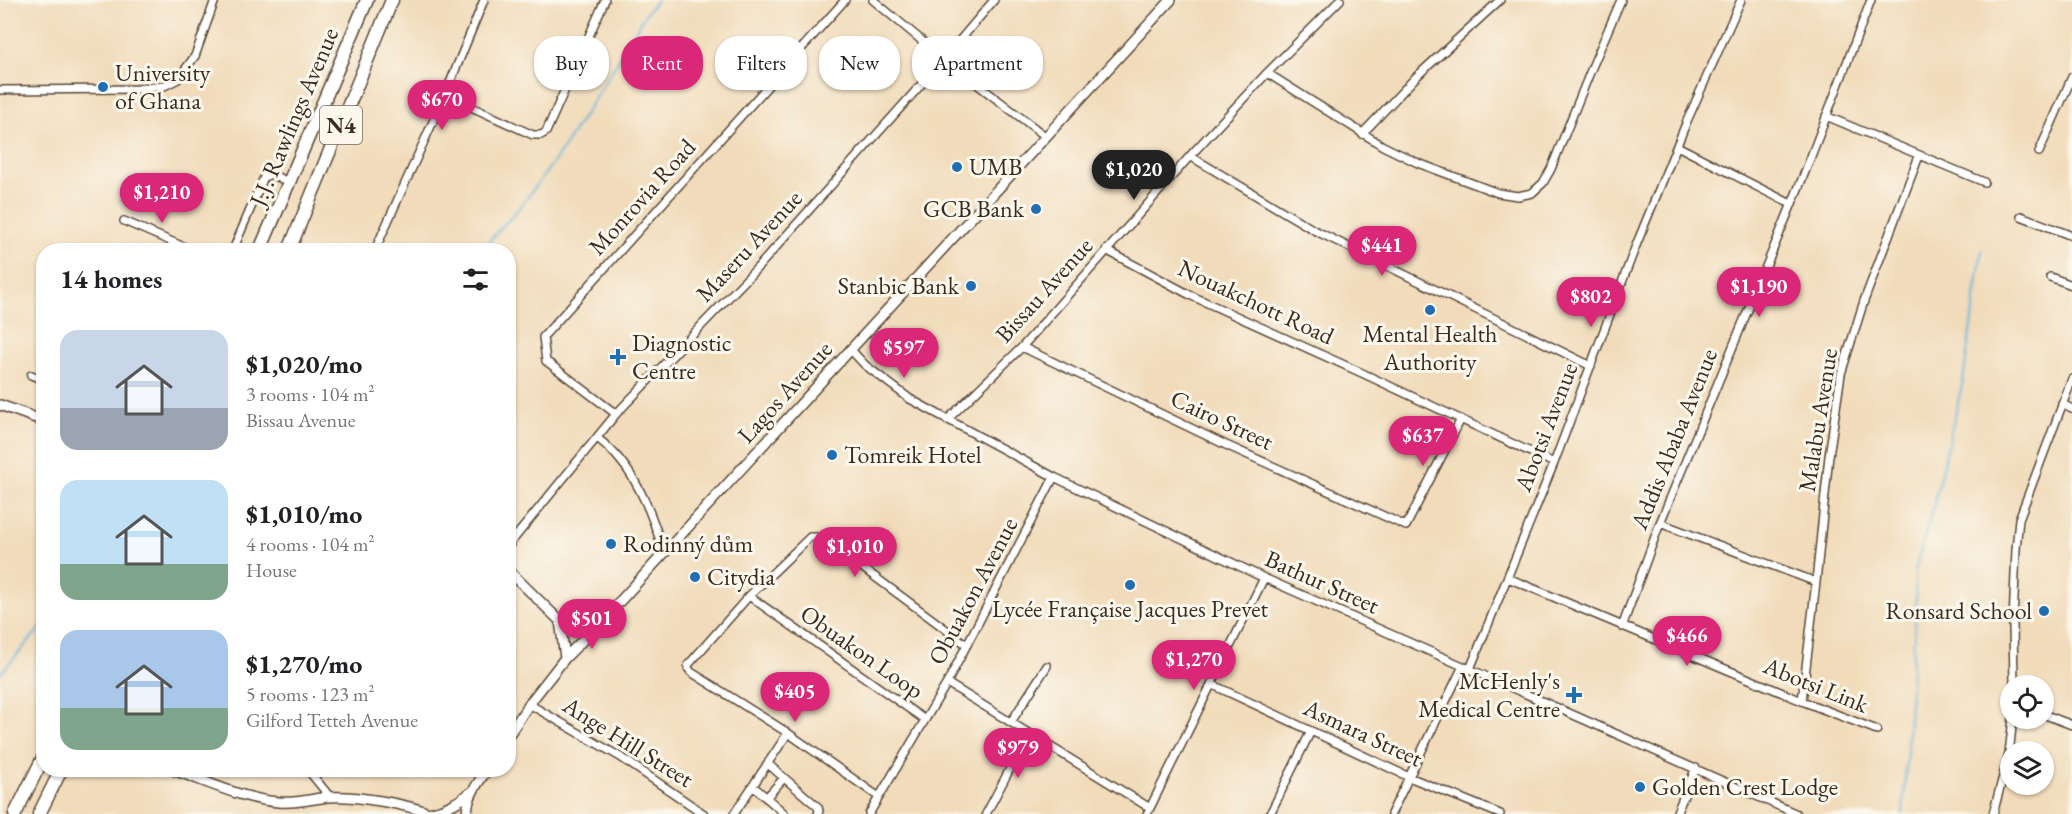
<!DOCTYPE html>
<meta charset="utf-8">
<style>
body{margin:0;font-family:"EB Garamond",serif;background:#f2f2f2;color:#202124;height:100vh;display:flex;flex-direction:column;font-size:22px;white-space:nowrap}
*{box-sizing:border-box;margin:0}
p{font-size:20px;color:#757577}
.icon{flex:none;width:33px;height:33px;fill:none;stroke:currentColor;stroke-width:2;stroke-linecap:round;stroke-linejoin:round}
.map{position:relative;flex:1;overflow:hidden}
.panel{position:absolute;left:36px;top:243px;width:480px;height:534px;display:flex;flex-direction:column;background:#fff;border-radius:24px;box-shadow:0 2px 4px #0004}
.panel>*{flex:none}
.top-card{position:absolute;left:534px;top:36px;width:570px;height:54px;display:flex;gap:12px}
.fabs{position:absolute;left:2000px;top:675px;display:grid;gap:12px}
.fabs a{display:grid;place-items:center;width:54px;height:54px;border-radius:50%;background:#fff;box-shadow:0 2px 4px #0004;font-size:30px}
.price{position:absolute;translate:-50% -51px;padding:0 14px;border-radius:21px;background:#db2777;color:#fff;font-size:20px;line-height:39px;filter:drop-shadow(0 2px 3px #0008)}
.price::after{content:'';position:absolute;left:50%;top:36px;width:18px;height:14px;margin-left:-9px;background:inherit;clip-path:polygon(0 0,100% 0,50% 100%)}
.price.current{background:#222;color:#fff}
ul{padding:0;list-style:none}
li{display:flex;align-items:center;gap:18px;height:150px;padding:0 24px}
li span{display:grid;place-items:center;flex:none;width:168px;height:120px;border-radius:18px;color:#555}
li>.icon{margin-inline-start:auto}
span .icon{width:72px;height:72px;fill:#fffc;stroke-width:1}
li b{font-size:26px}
h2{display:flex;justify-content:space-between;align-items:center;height:72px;padding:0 24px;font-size:26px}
.tag{padding:0 21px;border-radius:24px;background:#fff;box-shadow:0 2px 4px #0004;font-size:21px;line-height:54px}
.tag.current{background:#db2777;color:#fff}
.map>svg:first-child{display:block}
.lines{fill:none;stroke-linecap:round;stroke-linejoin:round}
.stream{stroke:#5bb0d7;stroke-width:2}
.street-casing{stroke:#564535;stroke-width:10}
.secondary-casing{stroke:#564535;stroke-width:12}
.highway-casing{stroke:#564535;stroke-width:15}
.street{stroke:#fff;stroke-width:7}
.secondary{stroke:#fff;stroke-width:9}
.highway{stroke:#fff;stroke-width:12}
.poi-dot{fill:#1f6fb2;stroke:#fbf7ec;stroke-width:2}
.labels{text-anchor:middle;stroke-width:6;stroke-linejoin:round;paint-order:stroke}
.shield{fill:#fbf7ec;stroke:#75685c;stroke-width:1.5}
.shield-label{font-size:22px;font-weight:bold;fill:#3b2a1e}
.poi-label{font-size:24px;fill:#3b2a1e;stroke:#fbf7ec;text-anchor:start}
.street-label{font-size:24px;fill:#3b2a1e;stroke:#fbf7ec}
</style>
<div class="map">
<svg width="2072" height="814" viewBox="0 0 2072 814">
<rect width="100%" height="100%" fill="#fbf7ec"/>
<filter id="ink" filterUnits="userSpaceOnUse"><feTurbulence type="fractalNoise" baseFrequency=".0167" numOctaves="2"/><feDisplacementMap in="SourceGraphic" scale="12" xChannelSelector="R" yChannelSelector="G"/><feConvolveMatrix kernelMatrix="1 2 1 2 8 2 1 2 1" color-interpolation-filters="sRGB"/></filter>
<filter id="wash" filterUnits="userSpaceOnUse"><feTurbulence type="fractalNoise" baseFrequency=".008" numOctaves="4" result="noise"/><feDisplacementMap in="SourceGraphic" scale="24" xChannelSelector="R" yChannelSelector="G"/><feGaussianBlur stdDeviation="1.35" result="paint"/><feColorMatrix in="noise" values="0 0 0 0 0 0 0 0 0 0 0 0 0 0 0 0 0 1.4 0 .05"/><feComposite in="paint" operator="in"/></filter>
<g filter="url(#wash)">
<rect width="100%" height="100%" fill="#f1dbba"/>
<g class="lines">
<path class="stream" d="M 481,250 L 521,206 L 556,159 L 604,84 L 646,13 L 657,0
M 0,674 L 44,624
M 1903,814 L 1916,604 L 1915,570 L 1934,504 L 1963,381 L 1982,250"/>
</g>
</g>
<g filter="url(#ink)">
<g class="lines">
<g class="street-casing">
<path id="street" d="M 873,0 L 944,59 L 1045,136
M 1267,73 L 1383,146 L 1418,163 L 1498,193 L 1518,196 L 1532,193 L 1543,183 L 1551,169 L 1593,65 L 1621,0
M 0,90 L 137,89 L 164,86 L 178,79 L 195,56 L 215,0
M 445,95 L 533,135 L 541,135 L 546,132 L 605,0
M 1826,116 L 1984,182
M 1362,134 L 1416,77 L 1500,0
M 1677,146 L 1791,204
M 2039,152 L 2072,77
M 1190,156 L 1314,230 L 1591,366
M 2021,216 L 2072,236
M 124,221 L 191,250
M 233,250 L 264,177 L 271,174 L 288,182
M 375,250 L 445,95 L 484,0
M 1106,250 L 1192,296 L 1362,373 L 1554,463
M 2050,277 L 2072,285
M 1022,347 L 1226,445 L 1406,526 L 1461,419
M 850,349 L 865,365 L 910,399 L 1054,477 L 1264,578 L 1797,814
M 31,375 L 44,380
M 2062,404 L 2072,409
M 616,414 L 546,361 L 543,337 L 845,0
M 947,420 L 1022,347 L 1190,156 L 1267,73 L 1340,0
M 597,438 C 634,465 651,511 664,553
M 1660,523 L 1816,582
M 508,546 L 616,414 L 760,265 L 944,59 L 994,0
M 1508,578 L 1802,701 L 1877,730
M 749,596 L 925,720
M 1622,627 L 1660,523 L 1805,172 L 1871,0
M 1470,669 L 1554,463 L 1635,248 L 1687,121 L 1741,0
M 947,683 L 1150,808
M 1211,684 L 1409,777 L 1500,814
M 2014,686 L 2013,623 L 2016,549 L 2019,519 L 2072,379
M 1802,701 L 1816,582 L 1829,456 L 1841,374 L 1864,301 L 1919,156
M 529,704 L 622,758 L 704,814
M 2043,714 L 2072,725
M 1011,722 L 1047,666
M 768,764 L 818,807 L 819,811 L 818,814
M 308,770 L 330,797
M 753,786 L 785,814
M 879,797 L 788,733 L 691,672 L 688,668 L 689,664 L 749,596 L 810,537 L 816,537 L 825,540 L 967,645
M 766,798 L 783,779
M 734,814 L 788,733
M 869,814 L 947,683 L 1054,477
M 986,814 L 1029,733
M 1147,814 L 1264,578
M 1270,814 L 1311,731
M 1391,814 L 1463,666
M 1676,814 L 1696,768
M 1993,814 L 2009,754 L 2013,718"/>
</g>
<g class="secondary-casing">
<path id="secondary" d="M 0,405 L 44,421
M 508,570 L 560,621 L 565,658
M 560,621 L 601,622
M 508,736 L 529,704 L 565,658 L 601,622 L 1171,0
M 173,770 C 206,781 242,799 278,802 C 295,804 311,799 328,797 C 356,795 406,804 432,814
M 429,813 C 447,809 458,802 473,791
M 467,814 C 467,797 477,784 487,770"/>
</g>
<g class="highway-casing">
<path id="highway" d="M 260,250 L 367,0
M 289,250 L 392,0
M 15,814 L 44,756
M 39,814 L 61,770"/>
</g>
<use href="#street" class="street"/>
<use href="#secondary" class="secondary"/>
<use href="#highway" class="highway"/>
</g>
</g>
<g class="poi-dot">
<circle cx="103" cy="87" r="6"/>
<circle cx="957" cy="167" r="6"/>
<circle cx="1036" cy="209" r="6"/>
<circle cx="971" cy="286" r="6"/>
<circle cx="1430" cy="310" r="6"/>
<path d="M615 348h6v6h6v6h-6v6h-6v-6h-6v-6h6z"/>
<circle cx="832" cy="455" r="6"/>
<circle cx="611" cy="544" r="6"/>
<circle cx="695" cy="577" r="6"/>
<circle cx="1130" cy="585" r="6"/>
<circle cx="2044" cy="611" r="6"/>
<path d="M1571 686h6v6h6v6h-6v6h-6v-6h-6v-6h6z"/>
<circle cx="1640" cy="787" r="6"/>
</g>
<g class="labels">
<rect class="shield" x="320" y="106" width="42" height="38" rx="4.5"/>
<g class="shield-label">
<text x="341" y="133">N4</text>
</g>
<g class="poi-label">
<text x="115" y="81">University<tspan x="115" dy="28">of Ghana</tspan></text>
<text x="969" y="175">UMB</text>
<text x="1024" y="217" text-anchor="end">GCB Bank</text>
<text x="959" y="294" text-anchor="end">Stanbic Bank</text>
<text x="1430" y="342" text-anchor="middle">Mental Health<tspan x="1430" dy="28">Authority</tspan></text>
<text x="632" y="351">Diagnostic<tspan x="632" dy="28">Centre</tspan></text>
<text x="844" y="463">Tomreik Hotel</text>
<text x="623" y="552">Rodinný dům</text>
<text x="707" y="585">Citydia</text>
<text x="1130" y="617" text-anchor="middle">Lycée Française Jacques Prevet</text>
<text x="2032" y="619" text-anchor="end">Ronsard School</text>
<text x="1560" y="689" text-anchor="end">McHenly's<tspan x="1560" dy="28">Medical Centre</tspan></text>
<text x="1652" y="795">Golden Crest Lodge</text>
</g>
<g class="street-label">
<text transform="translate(294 117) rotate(-67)" y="8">J.J. Rawlings Avenue</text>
<text transform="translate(642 197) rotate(-48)" y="8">Monrovia Road</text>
<text transform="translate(749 246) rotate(-47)" y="8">Maseru Avenue</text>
<text transform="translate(1044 290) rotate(-48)" y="8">Bissau Avenue</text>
<text transform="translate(1256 302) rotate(25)" y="8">Nouakchott Road</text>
<text transform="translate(785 392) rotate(-48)" y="8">Lagos Avenue</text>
<text transform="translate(1222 420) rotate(25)" y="8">Cairo Street</text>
<text transform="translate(1818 420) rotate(-81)" y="8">Malabu Avenue</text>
<text transform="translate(1546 427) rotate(-69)" y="8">Abotsi Avenue</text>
<text transform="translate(1674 439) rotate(-68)" y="8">Addis Ababa Avenue</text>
<text transform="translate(1322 582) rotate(24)" y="8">Bathur Street</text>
<text transform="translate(973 591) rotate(-62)" y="8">Obuakon Avenue</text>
<text transform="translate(862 652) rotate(35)" y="8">Obuakon Loop</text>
<text transform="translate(1816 685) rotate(22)" y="8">Abotsi Link</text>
<text transform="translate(1363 733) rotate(25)" y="8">Asmara Street</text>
<text transform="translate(628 742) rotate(32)" y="8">Ange Hill Street</text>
</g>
</g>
</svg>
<div class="fabs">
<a><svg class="icon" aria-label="locate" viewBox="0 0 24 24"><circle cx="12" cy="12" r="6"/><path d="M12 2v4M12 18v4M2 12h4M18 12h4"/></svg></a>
<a><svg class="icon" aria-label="layers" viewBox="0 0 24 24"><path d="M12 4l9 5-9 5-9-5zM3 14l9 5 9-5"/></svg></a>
</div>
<b class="price" style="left:442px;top:131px">$670</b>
<b class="price current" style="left:1134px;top:201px">$1,020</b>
<b class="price" style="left:162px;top:224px">$1,210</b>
<b class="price" style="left:1382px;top:277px">$441</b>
<b class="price" style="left:1759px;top:318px">$1,190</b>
<b class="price" style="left:1591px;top:328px">$802</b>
<b class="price" style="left:904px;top:379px">$597</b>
<b class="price" style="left:1423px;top:467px">$637</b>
<b class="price" style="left:855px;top:578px">$1,010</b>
<b class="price" style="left:592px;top:650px">$501</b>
<b class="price" style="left:1687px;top:667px">$466</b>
<b class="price" style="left:1194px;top:691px">$1,270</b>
<b class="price" style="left:795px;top:723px">$405</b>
<b class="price" style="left:1018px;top:779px">$979</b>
<div class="top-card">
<a class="tag">Buy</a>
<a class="tag current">Rent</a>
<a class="tag">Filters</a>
<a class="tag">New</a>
<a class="tag">Apartment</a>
</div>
<section class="panel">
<h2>14 homes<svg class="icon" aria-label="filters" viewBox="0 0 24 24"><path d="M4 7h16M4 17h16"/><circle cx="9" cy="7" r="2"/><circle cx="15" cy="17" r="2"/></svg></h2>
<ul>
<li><span style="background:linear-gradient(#c9d6e8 65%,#9aa5b1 0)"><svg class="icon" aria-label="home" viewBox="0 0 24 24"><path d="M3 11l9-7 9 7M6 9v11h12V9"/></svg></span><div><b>$1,020/mo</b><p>3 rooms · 104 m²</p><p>Bissau Avenue</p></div></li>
<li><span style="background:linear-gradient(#bfe0f5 70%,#7fa58c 0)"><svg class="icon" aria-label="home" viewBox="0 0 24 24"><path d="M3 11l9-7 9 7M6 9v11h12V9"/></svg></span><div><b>$1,010/mo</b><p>4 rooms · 104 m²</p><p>House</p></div></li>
<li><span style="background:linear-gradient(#a9c7e8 65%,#7fa58c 0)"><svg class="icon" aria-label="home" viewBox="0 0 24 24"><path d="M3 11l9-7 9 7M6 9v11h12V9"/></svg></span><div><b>$1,270/mo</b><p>5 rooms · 123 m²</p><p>Gilford Tetteh Avenue</p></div></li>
</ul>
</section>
</div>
